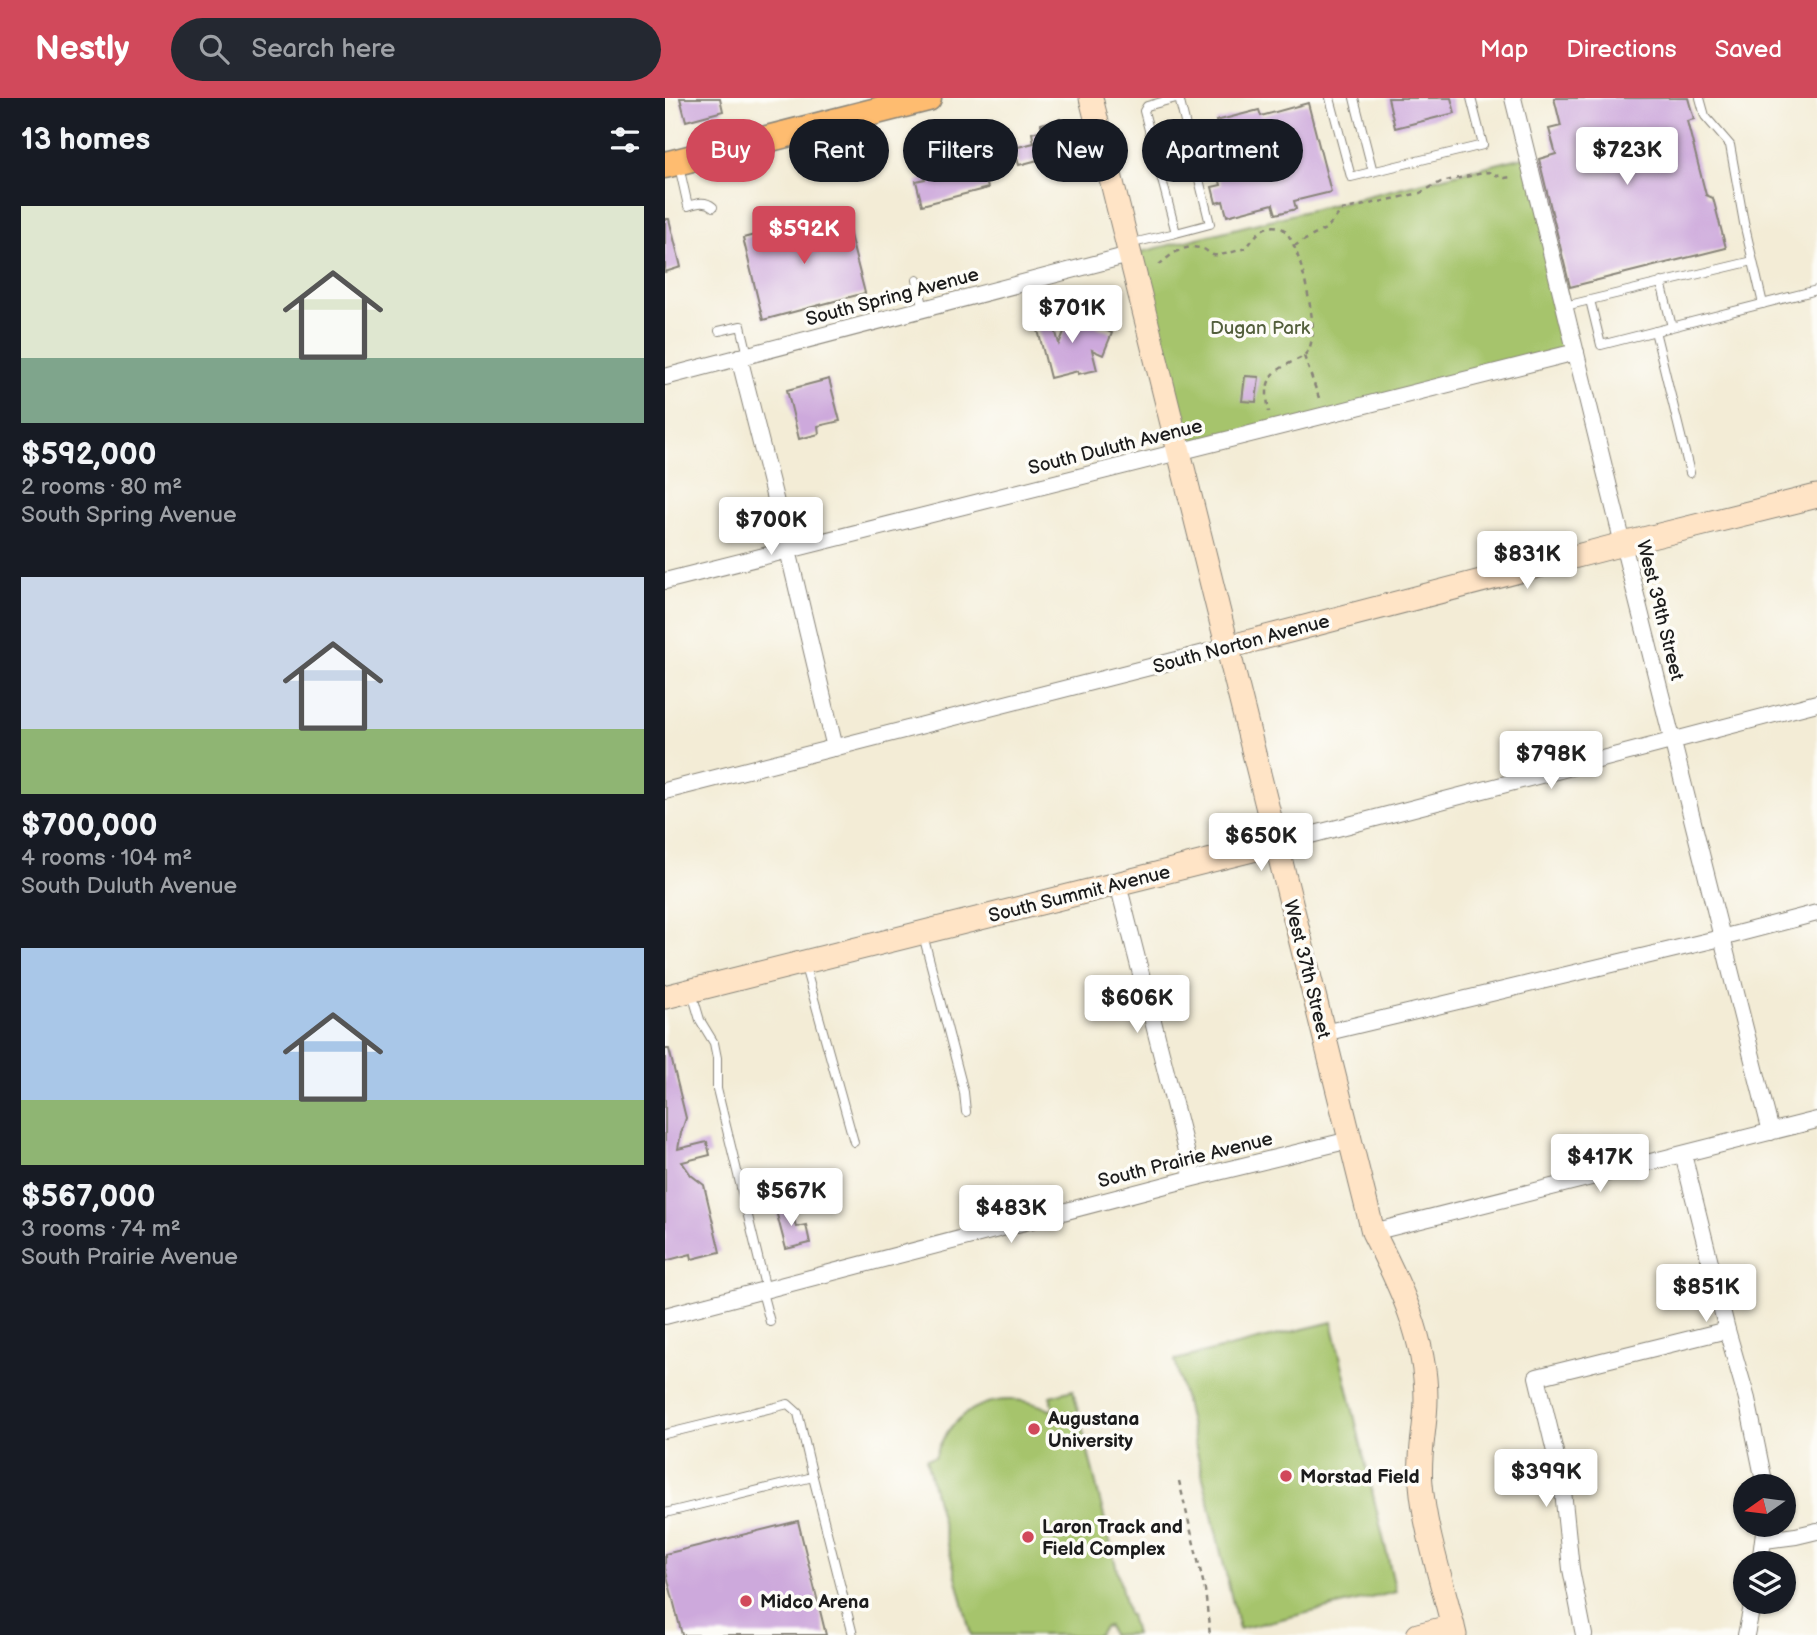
<!DOCTYPE html>
<meta charset="utf-8">
<style>
body{margin:0;font-family:"Balsamiq Sans",sans-serif;background:#242831;color:#f1f3f6;height:100vh;display:flex;flex-direction:column;font-size:26px;white-space:nowrap}
*{box-sizing:border-box;margin:0}
p{font-size:23px;color:#9ea1a6}
.icon{flex:none;width:38px;height:38px;fill:none;stroke:currentColor;stroke-width:2;stroke-linecap:round;stroke-linejoin:round}
.map{position:relative;flex:1;overflow:hidden}
.panel{display:flex;flex-direction:column;background:#171b24;width:665px}
.panel>*{flex:none}
.top-card{position:absolute;left:21px;top:21px;width:665px;height:63px;display:flex;gap:14px}
.needle{width:46px;rotate:256deg}
.controls{position:absolute;left:1068px;top:1376px;display:grid;gap:14px}
.controls a{display:grid;place-items:center;width:63px;height:63px;border-radius:50%;background:#171b24;box-shadow:0 2px 5px #0004;font-size:35px}
.price{position:absolute;translate:-50% -60px;padding:0 16px;border-radius:7px;background:#fff;color:#222;font-size:23px;line-height:46px;filter:drop-shadow(0 2px 4px #0008)}
.price::after{content:'';position:absolute;left:50%;top:42px;width:21px;height:16px;margin-left:-10px;background:inherit;clip-path:polygon(0 0,100% 0,50% 100%)}
.price.current{background:#d1495b;color:#fff}
ul{padding:0;list-style:none}
li{display:grid;align-content:center;gap:14px;height:371px;padding:0 21px}
li span{display:grid;place-items:center;height:217px;border-radius:0px;color:#555}
li>.icon{margin-inline-start:auto}
span .icon{width:126px;height:126px;fill:#fffc;stroke-width:1}
li b{font-size:30px}
h2{display:flex;justify-content:space-between;align-items:center;height:84px;padding:0 21px;font-size:30px}
.pill{padding:0 24px;border-radius:32px;background:#171b24;box-shadow:0 2px 5px #0004;font-size:24px;line-height:63px}
.pill.current{background:#d1495b;color:#fff}
header{display:flex;align-items:center;gap:42px;box-sizing:border-box;height:98px;padding:0 35px;background:#d1495b;color:#fff}
header strong{font-size:33px}
nav{display:flex;gap:38px;margin-inline-start:auto;font-size:24px}
.search{width:490px;height:63px;background:#242831;display:flex;align-items:center;gap:18px;box-sizing:border-box;padding:0 24px;border-radius:38px;color:#9ea1a6;font-size:26px}
main{display:flex;flex:1;min-height:0}
.map>svg:first-child{display:block}
.green{fill:#a6c46c;stroke:#617044;stroke-width:2}
.building{fill:#cda9dc}
.lines{fill:none;stroke-linecap:round;stroke-linejoin:round}
.lane-casing{stroke:#888479;stroke-width:10}
.street-casing{stroke:#888479;stroke-width:18}
.secondary-casing{stroke:#888479;stroke-width:25}
.primary-casing{stroke:#888479;stroke-width:29}
.path{stroke:#888479;stroke-width:2.5;stroke-dasharray:5 5;stroke-linecap:butt}
.lane{stroke:#fff;stroke-width:8}
.street{stroke:#fff;stroke-width:16}
.secondary{stroke:#ffe4c6;stroke-width:23}
.primary{stroke:#febc70;stroke-width:26}
.poi-dot{fill:#d1495b;stroke:#fdfcf7;stroke-width:2.5}
.labels{text-anchor:middle;stroke-width:7;stroke-linejoin:round;paint-order:stroke}
.street-label{font-size:19px;fill:#1c1c1c;stroke:#fdfcf7}
.park-label{font-size:19px;fill:#535f3c;stroke:#fdfcf7}
.poi-label{font-size:19px;font-weight:bold;fill:#1c1c1c;stroke:#fdfcf7;text-anchor:start}
</style>
<header>
<strong>Nestly</strong>
<div class="search"><svg class="icon" aria-label="search" viewBox="0 0 24 24"><circle cx="10" cy="10" r="6"/><path d="M15 15l6 6"/></svg>Search here</div>
<nav><a>Map</a><a>Directions</a><a>Saved</a></nav>
</header>
<main>
<section class="panel">
<h2>13 homes<svg class="icon" aria-label="filters" viewBox="0 0 24 24"><path d="M4 7h16M4 17h16"/><circle cx="9" cy="7" r="2"/><circle cx="15" cy="17" r="2"/></svg></h2>
<ul>
<li><span style="background:linear-gradient(#dfe7d0 70%,#7fa58c 0)"><svg class="icon" aria-label="home" viewBox="0 0 24 24"><path d="M3 11l9-7 9 7M6 9v11h12V9"/></svg></span><div><b>$592,000</b><p>2 rooms · 80 m²</p><p>South Spring Avenue</p></div></li>
<li><span style="background:linear-gradient(#c9d6e8 70%,#8fb573 0)"><svg class="icon" aria-label="home" viewBox="0 0 24 24"><path d="M3 11l9-7 9 7M6 9v11h12V9"/></svg></span><div><b>$700,000</b><p>4 rooms · 104 m²</p><p>South Duluth Avenue</p></div></li>
<li><span style="background:linear-gradient(#a9c7e8 70%,#8fb573 0)"><svg class="icon" aria-label="home" viewBox="0 0 24 24"><path d="M3 11l9-7 9 7M6 9v11h12V9"/></svg></span><div><b>$567,000</b><p>3 rooms · 74 m²</p><p>South Prairie Avenue</p></div></li>
</ul>
</section>
<div class="map">
<svg width="1152" height="1537" viewBox="0 0 1152 1537">
<rect width="100%" height="100%" fill="#fdfcf7"/>
<filter id="ink" filterUnits="userSpaceOnUse"><feTurbulence type="fractalNoise" baseFrequency=".0143" numOctaves="2"/><feDisplacementMap in="SourceGraphic" scale="14" xChannelSelector="R" yChannelSelector="G"/><feConvolveMatrix kernelMatrix="1 2 1 2 8 2 1 2 1" color-interpolation-filters="sRGB"/></filter>
<filter id="wash" filterUnits="userSpaceOnUse"><feTurbulence type="fractalNoise" baseFrequency=".00686" numOctaves="4" result="noise"/><feDisplacementMap in="SourceGraphic" scale="28" xChannelSelector="R" yChannelSelector="G"/><feGaussianBlur stdDeviation="1.57" result="paint"/><feColorMatrix in="noise" values="0 0 0 0 0 0 0 0 0 0 0 0 0 0 0 0 0 1.4 0 .05"/><feComposite in="paint" operator="in"/></filter>
<g filter="url(#wash)">
<rect width="100%" height="100%" fill="#f3ecd6"/>
<path class="green" d="M 863,58 L 911,254 L 513,354 L 464,157 Z
M 667,1224 L 731,1494 L 574,1531 L 510,1262 Z
M 408,1292 L 463,1517 L 465,1517 L 470,1536 L 446,1537 L 443,1528 L 439,1529 L 433,1537 L 306,1537 L 261,1361 L 270,1359 C 287,1308 337,1288 385,1312 L 389,1311 L 385,1298 Z"/>
<g id="blocks">
<path class="building" d="M 15,0 L 55,0 L 58,13 L 21,23 Z
M 723,0 L 786,0 L 790,15 L 730,30 Z
M 889,0 L 1023,0 L 1029,21 L 1022,23 L 1041,97 L 1048,100 L 1061,150 L 905,189 L 874,61 L 891,56 L 884,31 L 896,28 Z
M 643,5 L 666,94 L 629,103 L 631,111 L 611,116 L 608,106 L 562,118 L 558,103 L 551,105 L 547,89 L 556,87 L 543,35 L 553,32 L 551,23 L 594,12 L 596,18 Z
M 395,21 L 403,54 L 354,67 L 349,50 L 369,45 L 367,35 L 377,32 L 376,26 Z
M 309,36 L 323,90 L 257,107 L 251,83 L 260,81 L 252,50 Z
M 179,114 L 200,195 L 98,222 L 78,140 Z
M 0,121 L 4,121 L 16,169 L 0,174 Z
M 407,215 L 432,226 L 431,228 L 447,235 L 438,257 L 427,252 L 432,272 L 413,276 L 413,273 L 385,280 L 370,220 L 386,216 L 394,246 Z
M 580,278 L 594,279 L 591,304 L 577,303 Z
M 164,281 L 175,323 L 153,328 L 154,336 L 134,341 L 122,292 Z
M 0,951 L 4,951 L 21,1020 L 16,1035 L 13,1051 L 42,1044 L 45,1057 L 17,1064 L 26,1077 L 39,1087 L 55,1154 L 27,1161 L 26,1156 L 0,1163 Z
M 125,1105 L 131,1129 L 141,1127 L 145,1145 L 121,1151 L 110,1109 Z
M 133,1423 L 161,1537 L 17,1537 L 0,1470 L 0,1456 Z"/>
</g>
</g>
<g filter="url(#ink)">
<use href="#blocks" fill-opacity="0" stroke="#888479" stroke-width="2"/>
<g class="lines">
<g class="lane-casing">
<path id="lane" d="M 665,0 L 686,79 L 818,47 L 806,0
M 689,0 L 708,74
M 1035,0 L 1040,18 L 1065,47 L 1079,125 L 1098,206
M 14,68 L 23,108 C 32,105 40,102 48,109
M 511,135 L 545,126 L 514,0
M 463,146 L 511,135 L 479,13 L 482,8 L 511,0
M 252,182 L 259,211
M 996,184 L 1007,229
M 925,202 L 936,247 L 1152,192
M 900,208 L 1088,163
M 54,233 L 76,228 L 83,257
M 990,233 L 1025,375
M 258,837 L 299,994 L 301,1014
M 139,865 L 189,1044
M 27,895 L 35,922 L 49,945 L 52,960 L 52,991 L 101,1192
M 97,1194 L 105,1224
M 0,1336 L 123,1306 L 133,1315 L 148,1379
M 0,1415 L 148,1379 L 188,1537"/>
</g>
<g class="street-casing">
<path id="street" d="M 848,0 L 958,446 L 1106,1034
M 74,259 L 123,452 L 170,650
M 0,279 L 464,157
M 0,483 L 911,254
M 0,693 L 563,549
M 611,746 L 1152,605
M 453,786 L 528,1080
M 659,935 L 1056,840 L 1152,815
M 1018,1056 L 1062,1232 L 1082,1301 L 1100,1388
M 708,1134 L 1152,1022
M 0,1218 L 528,1080 L 685,1042
M 1100,1442 L 1131,1438 L 1152,1433
M 1095,1465 L 1100,1426
M 919,1537 L 906,1471 L 897,1383 L 872,1279 L 1062,1232
M 1081,1537 L 1088,1503"/>
</g>
<g class="secondary-casing">
<path id="secondary" d="M 426,0 L 708,1134 C 735,1187 761,1240 761,1301 C 761,1329 753,1357 756,1386 C 760,1435 779,1489 790,1537
M 563,549 L 958,446 L 1152,398
M 0,899 L 611,746
M 753,1537 L 788,1528"/>
</g>
<g class="primary-casing">
<path id="primary" d="M 0,67 L 263,0"/>
</g>
<path class="path" d="M 629,148 L 662,130 L 677,112 L 755,95 L 776,84 L 823,74 L 840,80 L 846,79
M 494,167 C 506,156 520,145 538,151 C 542,152 544,156 548,157 C 554,159 574,152 581,150 C 590,140 596,125 614,129 C 633,133 648,215 648,233 C 648,238 646,245 645,249 C 642,257 636,260 629,263 C 602,276 599,284 604,314
M 639,258 L 654,300
M 514,1383 L 540,1492 L 545,1537"/>
<use href="#lane" class="lane"/>
<use href="#street" class="street"/>
<use href="#secondary" class="secondary"/>
<use href="#primary" class="primary"/>
</g>
</g>
<g class="poi-dot">
<circle cx="369" cy="1331" r="7"/>
<circle cx="621" cy="1378" r="7"/>
<circle cx="363" cy="1439" r="7"/>
<circle cx="81" cy="1503" r="7"/>
</g>
<g class="labels">
<g class="street-label">
<text transform="translate(227 198) rotate(-15)" y="7">South Spring Avenue</text>
<text transform="translate(450 348) rotate(-14)" y="7">South Duluth Avenue</text>
<text transform="translate(996 512) rotate(76)" y="7">West 39th Street</text>
<text transform="translate(576 545) rotate(-15)" y="7">South Norton Avenue</text>
<text transform="translate(414 795) rotate(-14)" y="7">South Summit Avenue</text>
<text transform="translate(643 871) rotate(76)" y="7">West 37th Street</text>
<text transform="translate(520 1061) rotate(-14)" y="7">South Prairie Avenue</text>
</g>
<g class="park-label">
<text x="595" y="236">Dugan Park</text>
</g>
<g class="poi-label">
<text x="383" y="1327">Augustana<tspan x="383" dy="22">University</tspan></text>
<text x="635" y="1385">Morstad Field</text>
<text x="377" y="1435">Laron Track and<tspan x="377" dy="22">Field Complex</tspan></text>
<text x="95" y="1510">Midco Arena</text>
</g>
</g>
</svg>
<div class="controls">
<a><svg class="needle" viewBox="-14 -14 28 28"><path d="M0-13l5 13h-10z" fill="#e53935"/><path d="M0 13l5-13h-10z" fill="#9ea1a6"/></svg></a>
<a><svg class="icon" aria-label="layers" viewBox="0 0 24 24"><path d="M12 4l9 5-9 5-9-5zM3 14l9 5 9-5"/></svg></a>
</div>
<b class="price" style="left:962px;top:89px">$723K</b>
<b class="price current" style="left:139px;top:168px">$592K</b>
<b class="price" style="left:407px;top:247px">$701K</b>
<b class="price" style="left:106px;top:459px">$700K</b>
<b class="price" style="left:862px;top:493px">$831K</b>
<b class="price" style="left:886px;top:693px">$798K</b>
<b class="price" style="left:596px;top:775px">$650K</b>
<b class="price" style="left:472px;top:937px">$606K</b>
<b class="price" style="left:935px;top:1096px">$417K</b>
<b class="price" style="left:126px;top:1130px">$567K</b>
<b class="price" style="left:346px;top:1147px">$483K</b>
<b class="price" style="left:1041px;top:1226px">$851K</b>
<b class="price" style="left:881px;top:1411px">$399K</b>
<div class="top-card">
<a class="pill current">Buy</a>
<a class="pill">Rent</a>
<a class="pill">Filters</a>
<a class="pill">New</a>
<a class="pill">Apartment</a>
</div>
</div>
</main>
